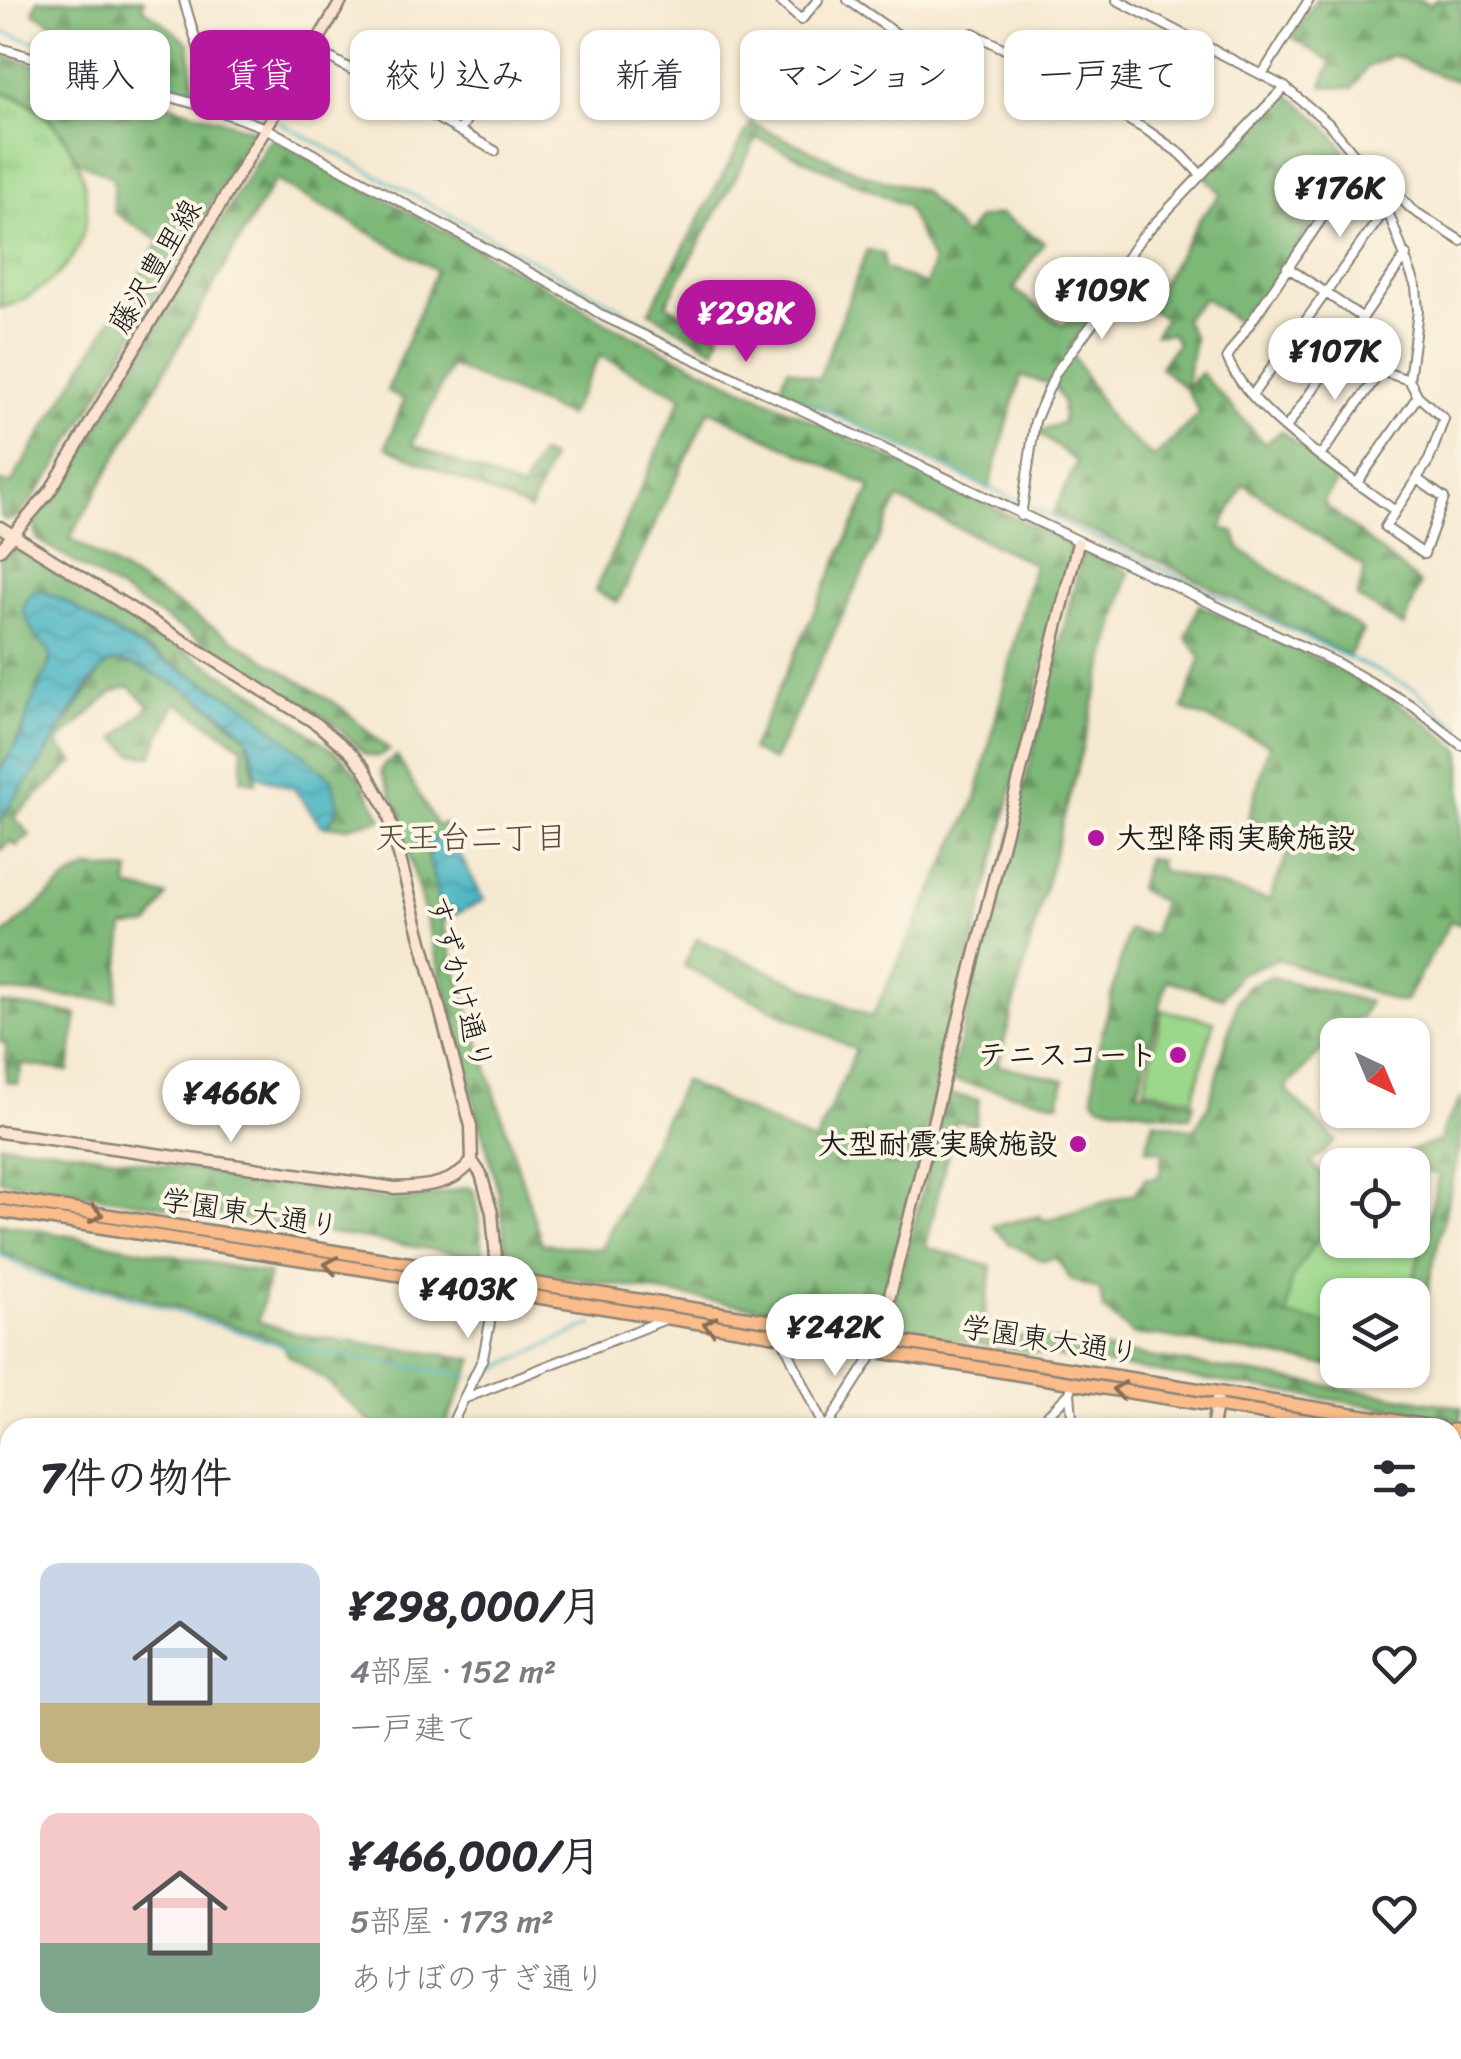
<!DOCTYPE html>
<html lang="ja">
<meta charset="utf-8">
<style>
body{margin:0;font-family:Sriracha,"Klee One",sans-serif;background:#f2f2f3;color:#2b2b33;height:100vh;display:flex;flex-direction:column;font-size:38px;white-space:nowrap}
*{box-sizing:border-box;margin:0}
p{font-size:32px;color:#7c7c81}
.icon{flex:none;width:55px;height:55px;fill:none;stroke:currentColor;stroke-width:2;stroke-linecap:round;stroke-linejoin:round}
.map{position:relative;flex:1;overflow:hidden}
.drawer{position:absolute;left:0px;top:1418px;width:1462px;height:642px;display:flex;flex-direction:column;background:#fff;border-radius:30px 30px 0 0;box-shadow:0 2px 8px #0004}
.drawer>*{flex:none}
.banner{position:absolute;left:30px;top:30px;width:1402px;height:90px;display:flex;gap:20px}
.needle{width:65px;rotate:136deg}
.buttons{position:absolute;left:1320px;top:1018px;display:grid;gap:20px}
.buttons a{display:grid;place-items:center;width:110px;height:110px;border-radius:20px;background:#fff;box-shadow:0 2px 8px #0004;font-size:50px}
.price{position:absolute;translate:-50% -85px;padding:0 22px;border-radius:35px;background:#fff;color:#222;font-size:32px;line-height:65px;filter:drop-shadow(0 2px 5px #0008)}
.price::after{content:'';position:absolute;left:50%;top:60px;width:30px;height:22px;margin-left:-15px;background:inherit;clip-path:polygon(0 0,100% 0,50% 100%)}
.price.active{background:#b5179e;color:#fff}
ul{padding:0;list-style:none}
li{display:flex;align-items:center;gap:30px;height:250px;padding:0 40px}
li span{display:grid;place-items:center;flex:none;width:280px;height:200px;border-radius:20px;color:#555}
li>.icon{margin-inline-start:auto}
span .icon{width:120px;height:120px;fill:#fffc;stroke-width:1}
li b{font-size:42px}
h2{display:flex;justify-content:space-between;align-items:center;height:120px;padding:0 40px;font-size:42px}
.pill{padding:0 35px;border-radius:20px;background:#fff;box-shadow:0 2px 8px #0004;font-size:35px;line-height:90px}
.pill.active{background:#b5179e;color:#fff}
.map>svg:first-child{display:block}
.grass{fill:url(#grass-tufts);stroke:#5c7a54;stroke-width:2.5}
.forest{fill:url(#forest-firs);stroke:#4c6a4a;stroke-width:2.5}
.green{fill:#9cd78b;stroke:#5c7a54;stroke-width:2.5}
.water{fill:url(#water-waves);stroke:#326870;stroke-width:2.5}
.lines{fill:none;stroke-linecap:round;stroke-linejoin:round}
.stream{stroke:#48b5c4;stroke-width:2.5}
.street-casing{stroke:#898276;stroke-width:12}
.secondary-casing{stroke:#898276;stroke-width:15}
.primary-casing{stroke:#898276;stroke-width:16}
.street{stroke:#fff;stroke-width:8}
.secondary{stroke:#fde4d0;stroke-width:10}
.primary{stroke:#f9bc8a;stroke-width:11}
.oneway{stroke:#8a6c53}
.poi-dot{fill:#b5179e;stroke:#fcf5e5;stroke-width:4}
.labels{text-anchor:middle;stroke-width:8;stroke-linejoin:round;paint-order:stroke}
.street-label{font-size:30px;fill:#1c1c1c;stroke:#fcf5e5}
.poi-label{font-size:30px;font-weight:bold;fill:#1c1c1c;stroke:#fcf5e5;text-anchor:end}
.neighbourhood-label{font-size:32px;fill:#5d4a38;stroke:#fcf5e5}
</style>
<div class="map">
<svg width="1461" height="2059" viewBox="0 0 1461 2059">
<defs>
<pattern id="grass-tufts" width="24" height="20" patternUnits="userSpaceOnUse" patternTransform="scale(2.5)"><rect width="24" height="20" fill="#9cd78b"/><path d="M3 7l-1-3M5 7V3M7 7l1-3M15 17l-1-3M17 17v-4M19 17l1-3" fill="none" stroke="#86b877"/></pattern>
<pattern id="forest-firs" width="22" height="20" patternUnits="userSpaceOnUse" patternTransform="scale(2.5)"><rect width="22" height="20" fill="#7db877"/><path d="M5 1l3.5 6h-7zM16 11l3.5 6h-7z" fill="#669561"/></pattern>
<pattern id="water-waves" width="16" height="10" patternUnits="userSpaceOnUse" patternTransform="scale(2.5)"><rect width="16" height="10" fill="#48b5c4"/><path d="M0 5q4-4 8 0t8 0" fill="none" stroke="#3b929e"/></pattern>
</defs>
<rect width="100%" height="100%" fill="#fcf5e5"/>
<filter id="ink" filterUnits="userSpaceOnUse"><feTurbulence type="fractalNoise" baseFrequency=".01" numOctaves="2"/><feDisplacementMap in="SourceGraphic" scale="20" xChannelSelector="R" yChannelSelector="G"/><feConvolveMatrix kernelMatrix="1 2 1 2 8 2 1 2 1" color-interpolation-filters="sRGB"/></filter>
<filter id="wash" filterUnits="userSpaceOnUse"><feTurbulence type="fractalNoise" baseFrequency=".0048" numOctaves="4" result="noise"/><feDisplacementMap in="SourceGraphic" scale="40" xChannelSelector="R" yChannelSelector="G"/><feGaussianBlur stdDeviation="2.25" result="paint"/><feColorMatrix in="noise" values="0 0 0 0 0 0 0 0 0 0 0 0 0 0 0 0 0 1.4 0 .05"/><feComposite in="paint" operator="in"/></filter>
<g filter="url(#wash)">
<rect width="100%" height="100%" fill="#f6e9d1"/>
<path class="grass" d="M 0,92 C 61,106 107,187 78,247 C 65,275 30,301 0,308 Z"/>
<path class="forest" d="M 38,0 L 144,0 L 142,7 L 189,43 L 195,97 L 95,65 L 72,34 L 33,12 Z
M 1316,0 L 1418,0 L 1431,5 L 1435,0 L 1461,0 L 1461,42 L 1452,62 L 1461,72 L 1461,82 L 1443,77 L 1393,55 L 1366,68 L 1353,88 L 1322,86 L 1331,62 L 1292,37 Z
M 0,54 L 254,130 L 53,472 L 18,517 L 7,521 L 0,517 L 0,481 L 10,485 L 160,241 L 114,212 L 113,178 L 77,160 L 62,133 L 41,110 L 18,96 L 0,92 Z
M 1283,94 L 1289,95 C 1311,113 1347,138 1350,170 L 1243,326 L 1204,298 L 1184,319 L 1194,338 L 1186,387 L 1201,373 L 1265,444 L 1281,431 L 1339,477 L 1323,503 L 1420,584 L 1404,627 L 1357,597 L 1365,568 L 1244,484 L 1221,528 L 1235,533 L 1240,549 L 1363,631 L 1349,656 L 1156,560 L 1053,514 L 1077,462 L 1038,433 L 1063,422 L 1063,403 L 1054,385 L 1021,376 L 989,489 L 780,388 L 788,368 L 819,379 L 867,250 L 883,254 L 884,268 L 926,285 L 933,263 L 906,206 L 757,138 L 666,304 L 720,334 L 715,350 L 649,312 L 751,123 L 865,175 L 921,190 L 965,236 L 977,219 L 1000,214 L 1044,242 L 1014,289 L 1063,326 L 1078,311 L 1089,320 L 1069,349 L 1112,422 L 1154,458 L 1200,413 L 1186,389 L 1160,367 L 1177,343 L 1172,334 L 1155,334 L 1165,319 L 1135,299 L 1161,284 L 1201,217 L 1221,194 L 1205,176 Z
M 273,138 L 569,299 L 606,323 L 1068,543 L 1071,555 L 879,1319 L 867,1325 L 515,1269 L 508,1260 L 499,1194 L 407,847 L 394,799 L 381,772 L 384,764 L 397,756 L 437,826 L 443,823 L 448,832 L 425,842 L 449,947 L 542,1244 L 601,1249 L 683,1081 L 815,1143 L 856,1050 L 684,966 L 697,939 L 872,1017 L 976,799 L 1034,564 L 898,499 L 773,761 L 751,750 L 871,487 L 709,410 L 618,602 L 595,591 L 682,396 L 600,356 L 568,416 L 451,366 L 412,444 L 522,490 L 540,454 L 551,459 L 530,510 L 386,447 L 404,400 L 387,391 L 436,270 L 275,180 C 204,298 139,419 70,538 L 341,707 L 389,750 L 377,757 L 365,754 L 333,723 L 37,539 L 34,523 L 63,486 L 267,144 Z
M 19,550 L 261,697 L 342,757 L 361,780 L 382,819 L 347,827 L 328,826 L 338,807 L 332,779 L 247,706 L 43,591 L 34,634 C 39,639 47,646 50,653 C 54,664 10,761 0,770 L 0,560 L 9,552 Z
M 1087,552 L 1129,572 L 998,1065 L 1064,1080 L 1059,1103 L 950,1080 L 1082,556 Z
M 1199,605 C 1289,647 1387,683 1461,751 L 1461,925 L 1451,921 L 1405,1001 L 1398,1002 L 1279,959 L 1240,973 L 1222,998 L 1167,980 L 1138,1091 L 1194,1103 L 1190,1117 L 1099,1104 L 1093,1098 L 1096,1058 L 1128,930 L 1153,935 L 1162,902 L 1138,889 L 1147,858 L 1159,860 L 1160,870 L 1269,900 L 1295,835 L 1248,820 L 1269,744 L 1183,709 L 1201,656 L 1186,638 Z
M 114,661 C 166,665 209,706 247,737 L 256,783 L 241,779 L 243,747 L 176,702 L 151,756 L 133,754 L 116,738 L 150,706 L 129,686 L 113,692 L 61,739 L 58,745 L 74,762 L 14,817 L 30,835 L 17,846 L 11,841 L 0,851 L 0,825 L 5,810 L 36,771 L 48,745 L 68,722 L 102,668 Z
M 90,868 L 130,871 L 128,887 L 167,896 L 149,925 L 124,927 L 116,1001 L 0,991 L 0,938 L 69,878 Z
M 1271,977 L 1369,1002 L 1361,1018 L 1351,1020 L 1285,1089 L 1336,1141 L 1311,1163 L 1338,1190 L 1337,1220 L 1313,1245 L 1287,1315 L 1337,1325 L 1337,1367 L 1159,1336 L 1134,1335 L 1103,1309 L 1100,1290 L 1071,1280 L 1056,1258 L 1043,1261 L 1010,1244 L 993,1226 L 1040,1216 L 1044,1221 L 1135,1193 L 1145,1179 L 1159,1177 L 1163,1151 L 1146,1149 L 1154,1121 L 1194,1130 L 1208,1107 L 1238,999 L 1249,985 Z
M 0,1003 L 77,1014 L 69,1071 L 22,1064 L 18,1084 L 6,1082 L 6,1043 L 0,1042 Z
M 947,1094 L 979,1100 L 975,1125 L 955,1121 L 926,1247 L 992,1267 L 982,1330 L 1461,1407 L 1461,1420 L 898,1331 L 889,1321 Z
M 1461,1099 L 1461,1141 L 1413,1356 L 1410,1295 L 1439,1175 L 1406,1165 L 1407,1152 L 1440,1141 L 1444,1126 Z
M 0,1144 L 52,1148 L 381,1199 L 409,1201 L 469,1187 L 475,1193 L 484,1258 L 0,1180 Z
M 0,1223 L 269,1274 L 258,1321 L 297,1334 L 474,1359 L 445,1427 L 375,1427 L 328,1382 L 288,1355 L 281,1342 L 109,1286 L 60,1280 L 0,1252 Z"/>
<path class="green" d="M 1162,1010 L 1214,1021 L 1193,1099 L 1144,1089 Z
M 1337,1220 L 1338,1240 L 1412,1240 L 1413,1220 L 1426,1223 L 1410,1295 L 1338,1295 L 1337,1325 L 1287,1316 L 1291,1280 L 1313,1245 Z"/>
<path class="water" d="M 35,591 L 43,591 L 67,602 L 118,635 L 247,706 L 332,779 L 338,807 L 328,826 L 322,826 L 294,789 L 257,776 C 254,765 253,749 248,739 C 237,717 135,654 111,663 C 94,669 52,743 42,761 C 29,784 9,799 0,825 L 0,770 L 22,735 L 29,709 L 50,663 L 50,652 L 34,634 L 23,610 L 27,599 Z
M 448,832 L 484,900 L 443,921 L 425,841 Z"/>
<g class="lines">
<path class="stream" d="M 0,31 L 204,93
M 220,97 L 265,115
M 279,122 L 705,354 L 1017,501
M 1030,507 L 1415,689 L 1461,730
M 0,1255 L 36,1274 L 64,1284 L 108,1290 L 286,1347 L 469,1377
M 477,1378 L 593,1324"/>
</g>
</g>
<g filter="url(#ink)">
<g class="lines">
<g class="street-casing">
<path id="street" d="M 184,0 C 193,35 209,74 213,109
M 779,0 L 801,20 L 818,0
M 848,0 L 907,41 L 941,54 L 973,33 L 1038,66 L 1057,83 L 1092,103 L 1111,110 L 1148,131 L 1182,155 L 1201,175
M 1117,0 L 1285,87 L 1328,123 L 1354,154 L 1389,214 L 1416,287 L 1418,311 L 1409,380 L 1418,396 L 1444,419 L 1429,460 L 1385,527 L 1424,554 L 1444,498 L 1417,479
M 0,48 L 213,109 L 266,128 L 571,295 L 603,316 L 1337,663 L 1413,706 L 1461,745
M 313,48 L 495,151
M 1263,73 L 1309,0
M 460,131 L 501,58
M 1354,154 L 1369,162 L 1411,209 L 1461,241
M 1354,158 L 1355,170 L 1227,357 C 1246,410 1347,476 1394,510
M 1287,267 L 1363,318
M 1344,345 L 1381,371 L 1409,380
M 1253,394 L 1386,209
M 1286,428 L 1406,255
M 1320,456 L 1381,371
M 1357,483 L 1418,396
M 1021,516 L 1035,421 L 1056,372 L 1106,306 L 1123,264 L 1140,239 L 1285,87
M 782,1338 L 824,1428
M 1070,1393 L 1073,1428
M 466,1398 L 666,1319
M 450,1428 L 483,1358 L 496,1292
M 826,1428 L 875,1351
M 1034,1428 L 1070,1393 L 1073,1383
M 1452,1493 L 1461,1494
M 1452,1589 L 1461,1536
M 1452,1834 L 1461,1834
M 1124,2050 L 1127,2059
M 1208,2050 L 1221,2059
M 51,2059 L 60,2050
M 682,2059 L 685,2050"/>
</g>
<g class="secondary-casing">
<path id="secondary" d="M 0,527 L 317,724 L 350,752 L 364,768 L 387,810 L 471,1126 L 472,1161 L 481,1174 L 492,1213 L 498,1282
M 0,550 L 50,491 L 342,0
M 0,1132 L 395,1188 C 423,1187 455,1185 472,1161
M 878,1343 L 1078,543
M 1212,1428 L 1217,1399
M 1452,1724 L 1461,1725"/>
</g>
<g class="primary-casing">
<path id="primary" d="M 0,1198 L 1440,1428
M 0,1211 L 1354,1428
M 1452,1430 L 1461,1431
M 1452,1443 L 1461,1444"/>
</g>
<use href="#street" class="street"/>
<use href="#secondary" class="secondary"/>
<use href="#primary" class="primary"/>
</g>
<defs><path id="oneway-chevron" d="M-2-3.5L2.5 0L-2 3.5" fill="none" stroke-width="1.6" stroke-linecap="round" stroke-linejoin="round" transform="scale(2.5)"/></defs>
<g class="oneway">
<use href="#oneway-chevron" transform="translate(96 1214) rotate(9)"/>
<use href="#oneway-chevron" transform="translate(331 1265) rotate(-171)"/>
<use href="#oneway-chevron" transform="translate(710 1325) rotate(-170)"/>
<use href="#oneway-chevron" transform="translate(1119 1390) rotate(-171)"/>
</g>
</g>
<g class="poi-dot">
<circle cx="1096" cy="838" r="10"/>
<circle cx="1178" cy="1055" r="10"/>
<circle cx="1078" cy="1144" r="10"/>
</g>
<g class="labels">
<g class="street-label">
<text transform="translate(155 266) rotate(-59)" y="10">藤沢豊里線</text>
<text transform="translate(460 983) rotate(75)" y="10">すずかけ通り</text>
<text transform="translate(250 1213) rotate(9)" y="10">学園東大通り</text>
<text transform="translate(1050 1340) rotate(9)" y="10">学園東大通り</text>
</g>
<g class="poi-label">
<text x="1116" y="848" text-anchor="start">大型降雨実験施設</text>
<text x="1158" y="1065">テニスコート</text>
<text x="1058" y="1154">大型耐震実験施設</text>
</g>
<g class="neighbourhood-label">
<text x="471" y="848">天王台二丁目</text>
</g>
</g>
</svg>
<div class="buttons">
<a><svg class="needle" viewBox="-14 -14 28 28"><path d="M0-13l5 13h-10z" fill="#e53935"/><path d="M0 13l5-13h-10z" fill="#7c7c81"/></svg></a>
<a><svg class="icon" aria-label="locate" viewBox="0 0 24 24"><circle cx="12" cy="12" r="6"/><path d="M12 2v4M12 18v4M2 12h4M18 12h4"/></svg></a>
<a><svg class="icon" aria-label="layers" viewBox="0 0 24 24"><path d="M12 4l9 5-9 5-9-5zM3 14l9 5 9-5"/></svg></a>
</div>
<b class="price" style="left:1340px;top:240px">¥176K</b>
<b class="price" style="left:1102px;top:342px">¥109K</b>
<b class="price active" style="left:746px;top:365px">¥298K</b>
<b class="price" style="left:1335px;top:403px">¥107K</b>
<b class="price" style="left:231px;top:1145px">¥466K</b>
<b class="price" style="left:468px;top:1341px">¥403K</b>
<b class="price" style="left:835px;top:1379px">¥242K</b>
<div class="banner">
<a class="pill">購入</a>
<a class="pill active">賃貸</a>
<a class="pill">絞り込み</a>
<a class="pill">新着</a>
<a class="pill">マンション</a>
<a class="pill">一戸建て</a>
</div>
<section class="drawer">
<h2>7件の物件<svg class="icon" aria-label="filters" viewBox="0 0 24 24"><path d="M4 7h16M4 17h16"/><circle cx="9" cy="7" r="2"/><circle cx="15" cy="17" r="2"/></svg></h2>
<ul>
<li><span style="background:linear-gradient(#c9d6e8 70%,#c2b280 0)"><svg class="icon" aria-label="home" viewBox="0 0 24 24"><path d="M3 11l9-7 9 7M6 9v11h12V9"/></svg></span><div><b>¥298,000/月</b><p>4部屋 · 152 m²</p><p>一戸建て</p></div><svg class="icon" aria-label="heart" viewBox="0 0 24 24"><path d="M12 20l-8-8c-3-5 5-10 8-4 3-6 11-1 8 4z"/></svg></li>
<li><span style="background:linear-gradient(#f6c9c9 65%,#7fa58c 0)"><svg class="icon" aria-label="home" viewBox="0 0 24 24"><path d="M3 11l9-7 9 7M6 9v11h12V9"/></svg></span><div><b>¥466,000/月</b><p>5部屋 · 173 m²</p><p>あけぼのすぎ通り</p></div><svg class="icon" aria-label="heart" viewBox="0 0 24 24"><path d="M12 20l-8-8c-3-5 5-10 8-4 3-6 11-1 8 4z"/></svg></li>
</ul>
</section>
</div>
